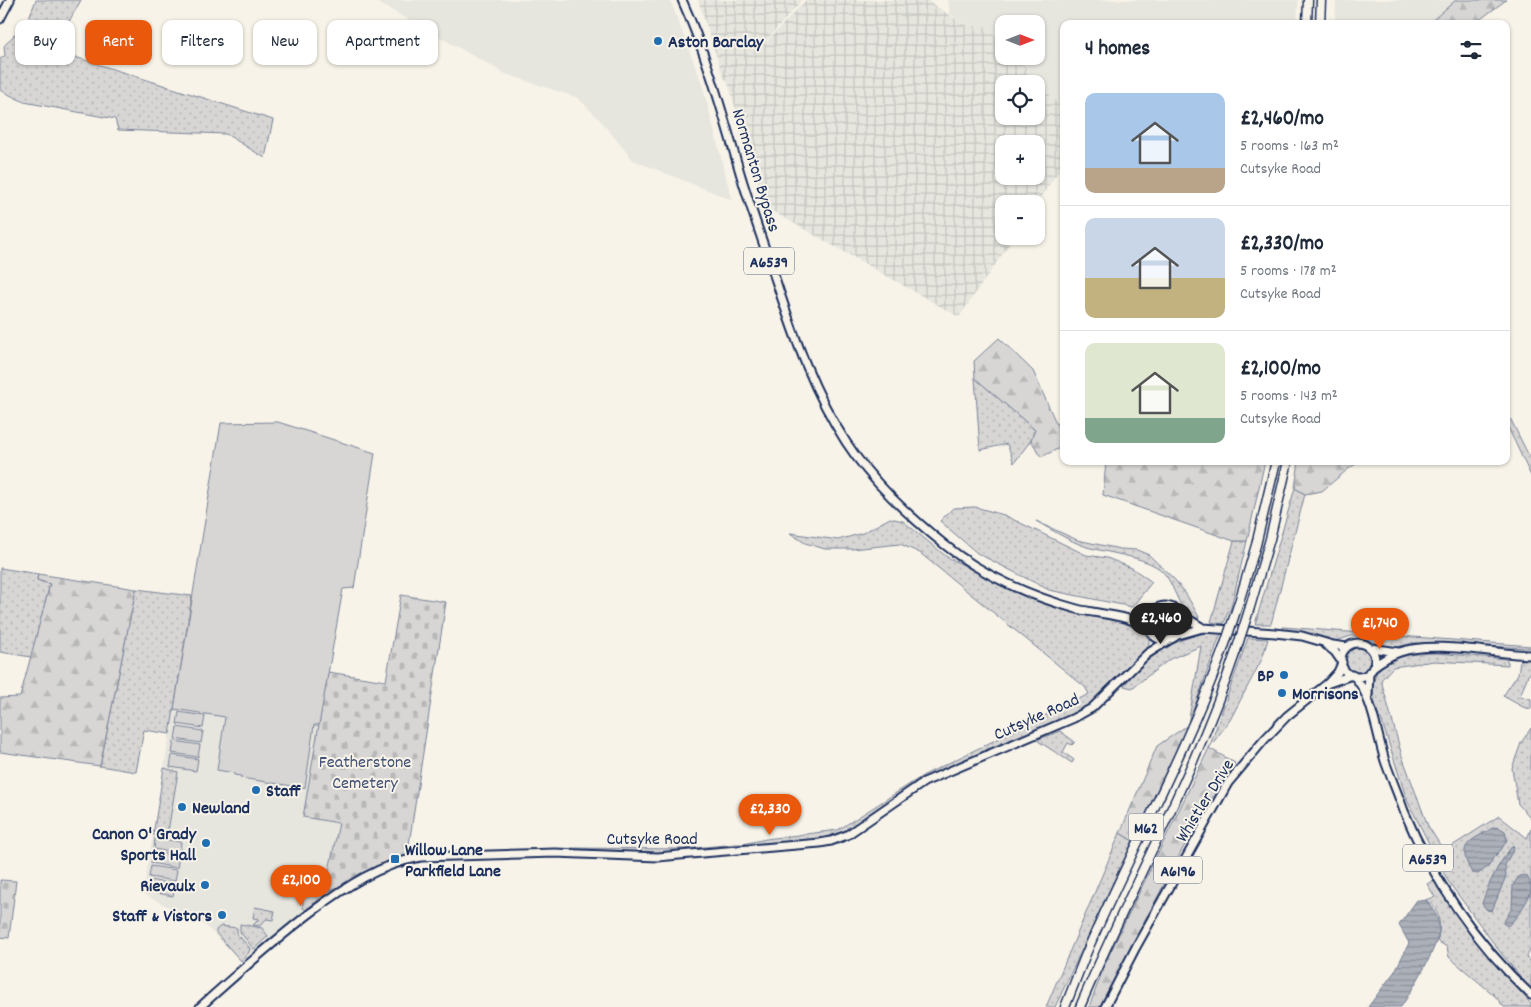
<!DOCTYPE html>
<meta charset="utf-8">
<style>
body{margin:0;font-family:Dekko,sans-serif;background:#f6f6f7;color:#1f2937;height:100vh;display:flex;flex-direction:column;font-size:19px;white-space:nowrap}
*{box-sizing:border-box;margin:0}
p{font-size:16px;color:#747a83}
.icon{flex:none;width:28px;height:28px;fill:none;stroke:currentColor;stroke-width:2;stroke-linecap:round;stroke-linejoin:round}
.map{position:relative;flex:1;overflow:hidden}
.side{position:absolute;left:1060px;top:20px;width:450px;height:445px;display:flex;flex-direction:column;background:#fff;border-radius:10px;box-shadow:0 1px 4px #0004}
.side>*{flex:none}
.hud{position:absolute;left:15px;top:20px;width:475px;height:45px;display:flex;gap:10px}
.needle{width:32px;rotate:90deg}
.fabs{position:absolute;left:995px;top:15px;display:grid;gap:10px}
.fabs a{display:grid;place-items:center;width:50px;height:50px;border-radius:10px;background:#fff;box-shadow:0 1px 4px #0004;font-size:25px}
.price{position:absolute;translate:-50% -42px;padding:0 11px;border-radius:18px;background:#ea580c;color:#fff;font-size:16px;line-height:32px;filter:drop-shadow(0 1px 2px #0008)}
.price::after{content:'';position:absolute;left:50%;top:30px;width:15px;height:11px;margin-left:-8px;background:inherit;clip-path:polygon(0 0,100% 0,50% 100%)}
.price.active{background:#222;color:#fff}
ul{padding:0;list-style:none}
li{display:flex;align-items:center;gap:15px;height:125px;padding:0 25px}
li+li{border-top:1px solid #e0e1e3}
li span{display:grid;place-items:center;flex:none;width:140px;height:100px;border-radius:10px;color:#555}
li>.icon{margin-inline-start:auto}
span .icon{width:60px;height:60px;fill:#fffc;stroke-width:1}
li b{font-size:21px}
h2{display:flex;justify-content:space-between;align-items:center;height:60px;padding:0 25px;font-size:21px}
.chip{padding:0 18px;border-radius:10px;background:#fff;box-shadow:0 1px 4px #0004;font-size:18px;line-height:45px}
.chip.active{background:#ea580c;color:#fff}
.map>svg:first-child{display:block}
.built{fill:#e6e5de}
.industrial{fill:url(#industrial-grid);fill-rule:evenodd}
.grass{fill:url(#grass-dots);stroke:#798299}
.forest{fill:url(#forest-firs);stroke:#798299}
.cemetery{fill:url(#cemetery-stones);stroke:#798299}
.green{fill:#d7d6d4;stroke:#798299}
.water{fill:url(#water-rules);stroke:#727c95}
.lines{fill:none;stroke-linecap:round;stroke-linejoin:round}
.major-casing{stroke:#1b2f5e;stroke-width:11}
.highway-casing{stroke:#1b2f5e;stroke-width:11}
.major{stroke:#f7f3e8;stroke-width:7}
.highway{stroke:#f7f3e8;stroke-width:8}
.highway-bridge-casing{stroke:#1b2f5e;stroke-width:11;stroke-linecap:butt}
.highway-bridge{stroke:#f7f3e8;stroke-width:8}
.poi-dot{fill:#1f6fb2;stroke:#f7f3e8;stroke-width:2}
.labels{text-anchor:middle;stroke-width:4;stroke-linejoin:round;paint-order:stroke}
.shield{fill:#f7f3e8;stroke:#5d6a87;stroke-width:1}
.shield-label{font-size:16px;font-weight:bold;fill:#1b2f5e}
.poi-label{font-size:18px;font-weight:bold;fill:#1b2f5e;stroke:#f7f3e8;text-anchor:start}
.street-label{font-size:18px;fill:#1b2f5e;stroke:#f7f3e8}
.park-label{font-size:18px;fill:#415076;stroke:#f7f3e8}
</style>
<div class="map">
<svg width="1531" height="1007" viewBox="0 0 1531 1007">
<defs>
<pattern id="industrial-grid" width="8" height="8" patternUnits="userSpaceOnUse" patternTransform="scale(1.25)"><rect width="8" height="8" fill="#e6e5de"/><path d="M0 4h8M4 0v8" fill="none" stroke="#c5c5c1"/></pattern>
<pattern id="grass-dots" width="8" height="8" patternUnits="userSpaceOnUse" patternTransform="scale(1.25)"><rect width="8" height="8" fill="#d7d6d4"/><path d="M2 2h.1M6 6h.1" fill="none" stroke="#b8b8b8" stroke-width="1.8" stroke-linecap="round"/></pattern>
<pattern id="forest-firs" width="22" height="20" patternUnits="userSpaceOnUse" patternTransform="scale(1.25)"><rect width="22" height="20" fill="#d7d6d4"/><path d="M5 1l3.5 6h-7zM16 11l3.5 6h-7z" fill="#b8b8b8"/></pattern>
<pattern id="cemetery-stones" width="16" height="16" patternUnits="userSpaceOnUse" patternTransform="scale(1.25)"><rect width="16" height="16" fill="#d7d6d4"/><path d="M2 7V4a2 2 0 0 1 4 0v3zM10 15v-3a2 2 0 0 1 4 0v3z" fill="#b8b8b8"/></pattern>
<pattern id="water-rules" width="6" height="5" patternUnits="userSpaceOnUse" patternTransform="scale(1.25)"><rect width="6" height="5" fill="#acb0b9"/><path d="M0 2.5h6" fill="none" stroke="#8b909a"/></pattern>
</defs>
<rect width="100%" height="100%" fill="#f7f3e8"/>
<filter id="ink" filterUnits="userSpaceOnUse"><feTurbulence type="fractalNoise" baseFrequency=".02" numOctaves="2"/><feDisplacementMap in="SourceGraphic" scale="10" xChannelSelector="R" yChannelSelector="G"/><feConvolveMatrix kernelMatrix="1 2 1 2 8 2 1 2 1" color-interpolation-filters="sRGB"/></filter>
<g filter="url(#ink)">
<path class="built" d="M 373,0 L 670,0 L 702,84 L 732,200 L 633,160 L 600,120 L 578,98 L 506,74 Z
M 948,0 L 1298,0 L 1297,24 L 1064,24 L 1064,111 L 1016,56 L 1036,56 L 1036,24 L 1004,24 L 1004,43 L 985,26 L 967,26 L 950,14 Z
M 1336,0 L 1478,0 L 1444,24 L 1335,24 Z
M 278,422 L 375,453 L 354,588 L 343,589 L 303,817 L 339,823 L 324,894 L 242,962 L 206,926 L 143,894 L 217,449 Z"/>
<path class="industrial" d="M 698,0 L 802,0 L 751,58 L 806,0 L 926,0 L 967,26 L 985,26 L 1004,43 L 1004,56 L 1016,56 L 1064,111 L 1064,163 L 1036,204 L 1004,204 L 1004,236 L 1015,236 L 959,317 L 765,207 L 728,83 L 723,76 ZM 1004,84 L 1036,84 L 1036,116 L 1004,116 ZM 1004,144 L 1036,144 L 1036,176 L 1004,176 Z"/>
<path class="grass" d="M 36,0 L 81,0 L 53,50 L 273,120 L 265,158 L 226,134 L 118,130 L 115,119 L 24,102 L 0,90 L 0,59 L 5,56 L 4,46 L 28,20 Z
M 975,378 L 1035,430 L 1031,440 L 1014,463 L 1007,444 L 980,450 Z
M 1506,410 L 1531,460 L 1531,476 L 1506,423 Z
M 1295,488 L 1305,494 L 1271,624 L 1255,624 Z
M 975,507 L 1004,515 L 1086,555 L 1107,558 L 1132,568 L 1152,582 L 1132,607 L 1049,590 L 977,553 L 940,521 L 953,508 Z
M 890,518 L 903,521 L 947,557 L 997,582 L 1050,604 L 1090,616 L 1138,625 L 1149,635 L 1149,643 L 1147,649 L 1109,690 L 1090,707 L 918,783 L 843,835 L 831,839 L 656,854 L 577,851 L 571,849 L 571,848 L 684,849 L 736,844 L 743,844 L 766,839 L 838,830 L 924,775 L 1089,694 L 1085,687 L 920,553 L 900,544 L 852,549 L 825,549 L 805,543 L 790,533 L 838,540 L 863,533 Z
M 1036,521 L 1077,540 L 1120,549 L 1137,550 L 1149,555 L 1175,580 L 1186,594 L 1199,617 L 1198,620 C 1174,611 1177,580 1157,567 C 1139,556 1108,553 1087,547 C 1069,541 1052,530 1036,521 Z
M 1234,541 L 1247,541 L 1230,611 L 1228,611 L 1224,624 L 1211,622 Z
M 0,568 L 38,574 L 37,580 L 50,584 L 31,657 L 0,652 Z
M 136,589 L 192,596 L 170,734 L 144,730 L 136,772 L 100,766 Z
M1153 623a12 12 0 1 1 24 0a12 12 0 1 1-24 0Z
M 1283,627 L 1531,646 L 1531,648 L 1413,643 L 1393,648 L 1384,648 L 1361,636 L 1351,636 L 1336,641 L 1313,634 L 1282,631 Z
M 1207,633 L 1221,633 L 1188,725 L 1201,646 L 1170,659 L 1132,688 L 1124,686 C 1142,660 1176,637 1207,633 Z
M 1248,638 L 1268,639 L 1262,659 L 1230,720 L 1209,748 Z
M1346 660a12 12 0 1 1 24 0a12 12 0 1 1-24 0Z
M 1436,653 L 1506,659 L 1508,662 L 1508,665 L 1434,661 L 1393,667 L 1381,680 L 1402,756 L 1428,826 L 1444,851 L 1499,816 L 1527,838 L 1531,829 L 1531,947 L 1527,957 L 1531,965 L 1531,987 L 1524,981 L 1497,948 L 1448,881 L 1407,800 L 1381,719 L 1379,719 C 1376,706 1370,690 1375,677 C 1382,654 1417,654 1436,653 Z
M 1524,659 L 1531,660 L 1531,673 L 1528,675 L 1520,696 L 1531,699 L 1531,709 L 1523,707 L 1503,696 L 1518,674 L 1520,661 Z
M 1531,728 L 1531,818 L 1518,804 L 1512,768 L 1521,743 Z
M 1060,731 L 1075,742 L 1072,745 L 1068,743 L 1063,752 L 1074,760 L 1072,763 L 1038,741 L 1039,739 Z
M 164,768 L 178,772 L 167,837 L 153,835 Z
M 1120,833 L 1133,841 L 1055,1007 L 1046,1007 Z
M 327,879 L 323,896 L 306,910 L 303,908 L 302,896 Z
M 1433,880 L 1470,935 L 1531,1004 L 1531,1007 L 1504,1007 L 1494,995 L 1449,957 L 1447,947 L 1437,941 C 1442,926 1440,908 1425,900 L 1435,897 L 1427,884 Z
M 255,907 L 275,911 L 273,920 L 266,919 L 260,926 L 253,925 L 259,919 L 253,918 Z
M 240,924 L 262,928 L 268,936 L 254,949 L 240,932 Z
M 221,926 L 237,928 L 237,934 L 250,948 L 249,952 L 241,961 L 216,933 L 216,930 Z"/>
<path class="forest" d="M 1456,0 L 1506,0 L 1474,24 L 1428,24 Z
M 999,338 L 1033,371 L 1064,441 L 1064,446 L 1041,457 L 1031,440 L 1035,430 L 975,378 L 974,361 Z
M 1106,461 L 1265,461 L 1247,541 L 1234,541 L 1103,495 Z
M 1299,461 L 1360,461 L 1347,470 L 1322,491 L 1305,494 L 1295,488 Z
M 38,574 L 136,589 L 100,766 L 0,752 L 0,698 L 20,697 L 50,584 L 37,580 Z
M 1188,725 L 1133,841 L 1120,833 L 1157,746 Z
M 1209,748 L 1235,763 L 1208,804 L 1182,850 L 1100,1007 L 1089,1007 L 1107,959 Z"/>
<path class="cemetery" d="M 401,595 L 446,602 L 408,851 L 324,894 L 339,823 L 303,817 L 328,672 L 386,681 Z
M 0,880 L 16,881 L 9,938 L 0,937 Z"/>
<path class="green" d="M 278,422 L 375,453 L 354,588 L 343,589 L 319,725 L 314,725 L 305,788 L 241,778 L 241,776 L 234,775 L 234,773 L 217,770 L 225,717 L 174,709 L 221,423 Z
M 179,712 L 205,716 L 203,728 L 177,724 Z
M 177,727 L 203,731 L 201,743 L 175,739 Z
M 174,741 L 200,745 L 198,757 L 172,753 Z
M 172,755 L 198,759 L 196,771 L 170,767 Z
M 155,838 L 181,842 L 180,854 L 154,849 Z
M 153,852 L 179,856 L 177,868 L 151,863 Z
M 151,866 L 177,870 L 175,881 L 149,877 Z
M 149,880 L 175,884 L 173,896 L 147,891 Z"/>
<path class="water" d="M 1494,827 L 1500,828 L 1505,831 L 1507,840 L 1501,850 L 1493,858 L 1489,866 L 1478,874 L 1472,873 C 1455,843 1470,842 1494,827 Z
M 1513,845 L 1514,848 L 1505,865 L 1506,876 L 1492,911 L 1487,910 L 1482,904 C 1488,883 1499,863 1513,845 Z
M 1526,875 C 1529,880 1531,883 1531,890 C 1530,898 1515,922 1507,926 L 1503,923 L 1512,908 L 1513,885 L 1519,876 Z
M 1417,900 L 1427,901 C 1433,910 1439,917 1439,929 C 1439,946 1411,992 1401,1007 L 1368,1007 L 1395,971 L 1409,943 L 1399,925 Z"/>
<g class="lines">
<g class="major-casing">
<path id="major" d="M 682,0 C 708,58 723,115 741,176 C 752,212 765,248 777,284 C 795,339 814,393 846,442 C 872,482 908,515 945,545 C 982,575 1032,597 1077,609 C 1101,615 1130,614 1149,630
M 0,19 L 10,0
M1148 623a17 17 0 1 1 34 0a17 17 0 1 1-34 0Z
M 1180,614 L 1203,628
M 1178,635 L 1203,628 L 1275,633 L 1302,636 L 1333,645 L 1347,647
M1341 660a17 17 0 1 1 34 0a17 17 0 1 1-34 0Z
M 1326,645 L 1335,652 L 1342,662
M 1371,648 L 1398,652
M 1373,667 C 1381,661 1391,655 1400,652 C 1433,640 1495,654 1531,655
M 1354,676 C 1372,695 1377,735 1385,761 C 1391,778 1398,794 1404,811 C 1433,880 1477,944 1531,995
M 1329,683 L 1352,675
M 1368,695 L 1369,672
M 200,1007 C 237,974 273,941 313,911 C 345,887 380,864 421,857 L 555,853 L 658,857 L 679,855 L 820,843 L 831,841 L 847,835 L 924,782 L 1074,718 L 1092,708 L 1147,654 L 1169,640
M 1105,1007 L 1136,947 L 1228,783 L 1264,740 L 1287,716 L 1328,683 L 1338,672 L 1342,663"/>
</g>
<g class="highway-casing">
<path id="highway" d="M 1307,24 L 1308,0
M 1320,24 L 1321,0
M 1239,602 L 1256,545 L 1276,461
M 1250,607 L 1270,539 L 1288,461
M 1065,1007 C 1074,985 1082,962 1092,940 C 1136,842 1187,748 1224,647
M 1080,1007 C 1130,888 1195,774 1236,651"/>
</g>
<use href="#major" class="major"/>
<use href="#highway" class="highway"/>
<g class="highway-bridge-casing">
<path id="highway-bridge" d="M 1224,647 L 1239,602
M 1236,651 L 1250,607"/>
</g>
<use href="#highway-bridge" class="highway-bridge"/>
</g>
</g>
<g class="poi-dot">
<circle cx="658" cy="41" r="5"/>
<circle cx="1284" cy="675" r="5"/>
<circle cx="1282" cy="693" r="5"/>
<circle cx="256" cy="790" r="5"/>
<circle cx="182" cy="807" r="5"/>
<circle cx="206" cy="843" r="5"/>
<rect x="390" y="854" width="10" height="10" rx="2.5"/>
<circle cx="205" cy="885" r="5"/>
<circle cx="222" cy="915" r="5"/>
</g>
<g class="labels">
<g class="shield">
<rect x="744" y="247.5" width="50" height="27" rx="4"/>
<rect x="1128.5" y="813.5" width="35" height="27" rx="4"/>
<rect x="1403" y="844.5" width="50" height="27" rx="4"/>
<rect x="1154" y="856.5" width="48" height="27" rx="4"/>
</g>
<g class="shield-label">
<text x="769" y="267">A6539</text>
<text x="1146" y="833">M62</text>
<text x="1428" y="864">A6539</text>
<text x="1178" y="876">A6196</text>
</g>
<g class="poi-label">
<text x="668" y="47">Aston Barclay</text>
<text x="1274" y="681" text-anchor="end">BP</text>
<text x="1292" y="699">Morrisons</text>
<text x="266" y="796">Staff</text>
<text x="192" y="813">Newland</text>
<text x="196" y="839" text-anchor="end">Canon O' Grady<tspan x="196" dy="21">Sports Hall</tspan></text>
<text x="405" y="855">Willow Lane<tspan x="405" dy="21">Parkfield Lane</tspan></text>
<text x="195" y="891" text-anchor="end">Rievaulx</text>
<text x="212" y="921" text-anchor="end">Staff &amp; Vistors</text>
</g>
<g class="street-label">
<text transform="translate(757 170) rotate(73)" y="6">Normanton Bypass</text>
<text transform="translate(1036 716) rotate(-24)" y="6">Cutsyke Road</text>
<text transform="translate(1204 800) rotate(-58)" y="6">Whistler Drive</text>
<text x="652" y="844">Cutsyke Road</text>
</g>
<g class="park-label">
<text x="365" y="767">Featherstone<tspan x="365" dy="21">Cemetery</tspan></text>
</g>
</g>
</svg>
<div class="fabs">
<a><svg class="needle" viewBox="-14 -14 28 28"><path d="M0-13l5 13h-10z" fill="#e53935"/><path d="M0 13l5-13h-10z" fill="#747a83"/></svg></a>
<a><svg class="icon" aria-label="locate" viewBox="0 0 24 24"><circle cx="12" cy="12" r="6"/><path d="M12 2v4M12 18v4M2 12h4M18 12h4"/></svg></a>
<a>+</a>
<a>−</a>
</div>
<b class="price active" style="left:1161px;top:645px">£2,460</b>
<b class="price" style="left:1380px;top:650px">£1,740</b>
<b class="price" style="left:770px;top:836px">£2,330</b>
<b class="price" style="left:301px;top:907px">£2,100</b>
<div class="hud">
<a class="chip">Buy</a>
<a class="chip active">Rent</a>
<a class="chip">Filters</a>
<a class="chip">New</a>
<a class="chip">Apartment</a>
</div>
<section class="side">
<h2>4 homes<svg class="icon" aria-label="filters" viewBox="0 0 24 24"><path d="M4 7h16M4 17h16"/><circle cx="9" cy="7" r="2"/><circle cx="15" cy="17" r="2"/></svg></h2>
<ul>
<li><span style="background:linear-gradient(#a9c7e8 75%,#b9a48a 0)"><svg class="icon" aria-label="home" viewBox="0 0 24 24"><path d="M3 11l9-7 9 7M6 9v11h12V9"/></svg></span><div><b>£2,460/mo</b><p>5 rooms · 163 m²</p><p>Cutsyke Road</p></div></li>
<li><span style="background:linear-gradient(#c9d6e8 60%,#c2b280 0)"><svg class="icon" aria-label="home" viewBox="0 0 24 24"><path d="M3 11l9-7 9 7M6 9v11h12V9"/></svg></span><div><b>£2,330/mo</b><p>5 rooms · 178 m²</p><p>Cutsyke Road</p></div></li>
<li><span style="background:linear-gradient(#dfe7d0 75%,#7fa58c 0)"><svg class="icon" aria-label="home" viewBox="0 0 24 24"><path d="M3 11l9-7 9 7M6 9v11h12V9"/></svg></span><div><b>£2,100/mo</b><p>5 rooms · 143 m²</p><p>Cutsyke Road</p></div></li>
</ul>
</section>
</div>
